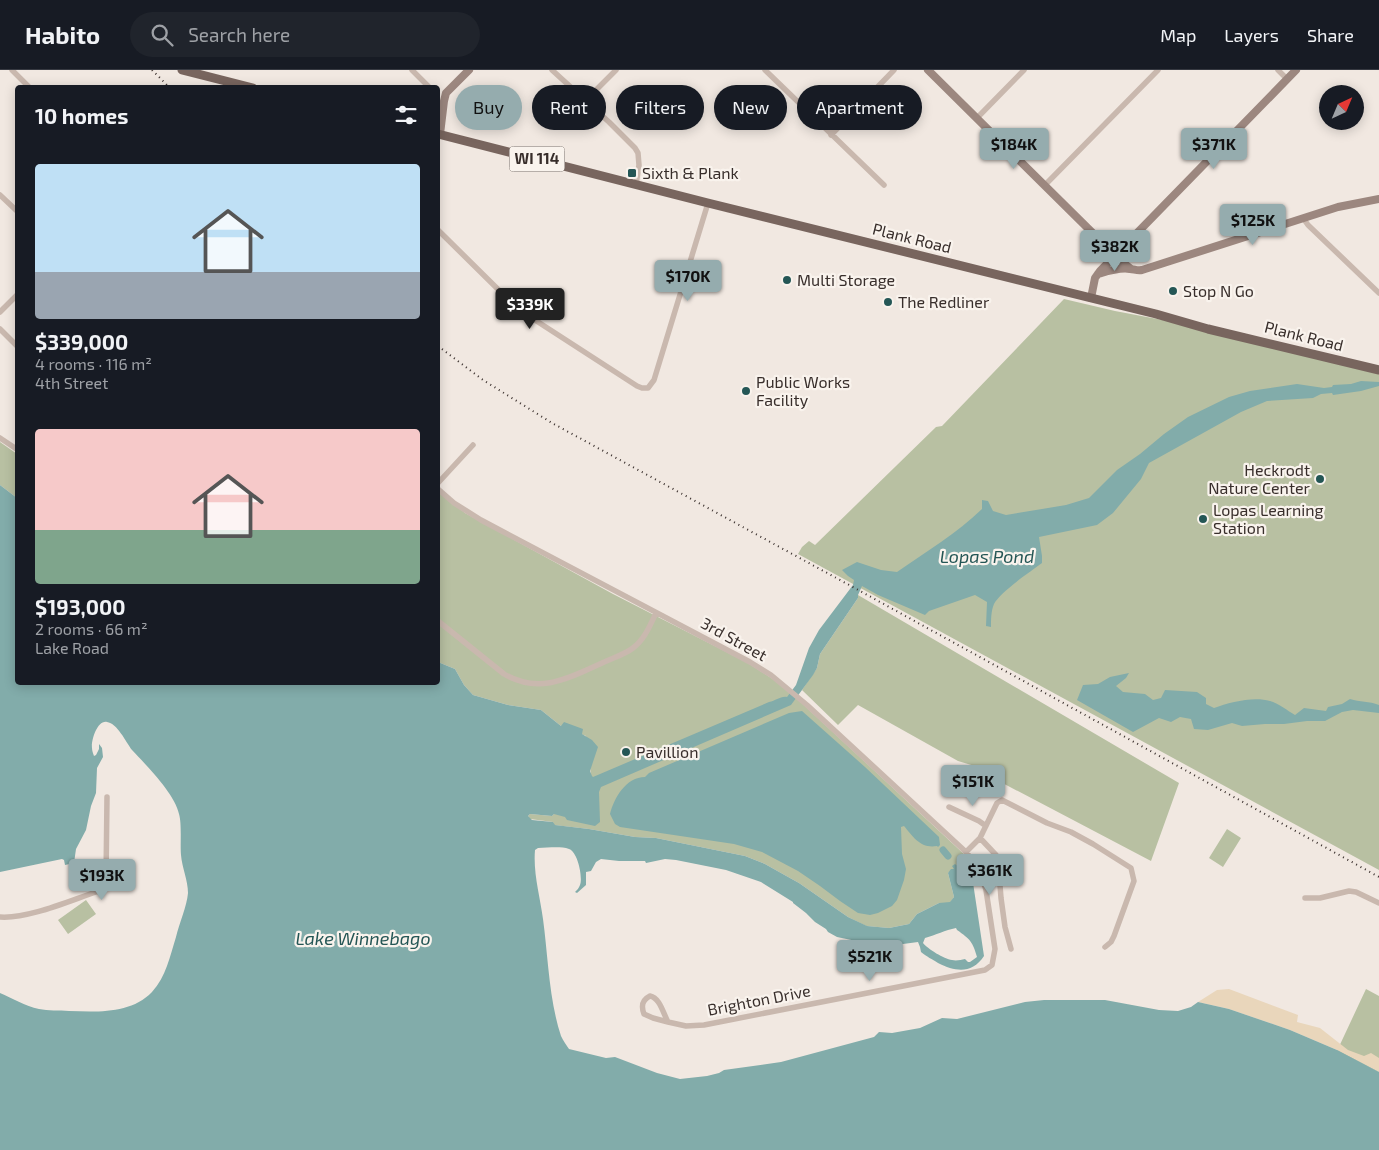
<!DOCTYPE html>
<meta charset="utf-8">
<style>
body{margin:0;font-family:"Exo 2",sans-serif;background:#20242c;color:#f1f3f6;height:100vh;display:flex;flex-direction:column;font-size:19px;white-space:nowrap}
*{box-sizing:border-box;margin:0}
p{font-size:16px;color:#9ea1a6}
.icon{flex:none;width:28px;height:28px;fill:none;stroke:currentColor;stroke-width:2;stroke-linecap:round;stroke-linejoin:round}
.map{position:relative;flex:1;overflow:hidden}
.panel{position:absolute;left:15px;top:15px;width:425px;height:600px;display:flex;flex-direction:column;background:#171b24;border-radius:5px;box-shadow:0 2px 12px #0003}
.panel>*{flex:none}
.top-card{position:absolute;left:455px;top:15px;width:475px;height:45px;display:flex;gap:10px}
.needle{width:32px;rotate:44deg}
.buttons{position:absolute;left:1319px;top:15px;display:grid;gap:10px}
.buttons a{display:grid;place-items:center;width:45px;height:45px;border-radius:50%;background:#171b24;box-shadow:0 2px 12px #0003;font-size:25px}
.price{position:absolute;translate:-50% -42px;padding:0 11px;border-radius:5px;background:#95acae;color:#111;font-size:16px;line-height:32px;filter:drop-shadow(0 1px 2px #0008)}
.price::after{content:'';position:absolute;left:50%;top:30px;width:15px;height:11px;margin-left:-8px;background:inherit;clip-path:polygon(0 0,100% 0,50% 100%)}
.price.active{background:#222;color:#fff}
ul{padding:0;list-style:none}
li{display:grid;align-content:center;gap:10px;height:265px;padding:0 20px}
li span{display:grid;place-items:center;height:155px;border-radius:5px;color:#555}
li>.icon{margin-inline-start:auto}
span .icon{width:90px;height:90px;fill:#fffc;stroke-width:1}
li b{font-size:21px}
h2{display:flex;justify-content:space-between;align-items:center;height:60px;padding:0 20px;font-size:21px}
.pill{padding:0 18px;border-radius:22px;background:#171b24;box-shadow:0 2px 12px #0003;font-size:18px;line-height:45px}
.pill.active{background:#95acae;color:#111}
header{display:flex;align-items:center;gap:30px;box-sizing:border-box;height:70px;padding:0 25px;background:#171b24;border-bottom:1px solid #363941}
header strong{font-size:24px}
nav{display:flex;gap:28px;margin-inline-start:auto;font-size:18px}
.search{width:350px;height:45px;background:#20242c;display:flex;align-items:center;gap:12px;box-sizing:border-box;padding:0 18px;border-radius:28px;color:#9ea1a6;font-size:19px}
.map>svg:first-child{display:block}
.green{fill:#b8c0a2}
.sand{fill:#e9d6bb}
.water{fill:#82acaa;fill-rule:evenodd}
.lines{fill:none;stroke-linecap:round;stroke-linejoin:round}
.canal{stroke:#82acaa;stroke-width:7}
.street{stroke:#c9b8ae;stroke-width:5.5}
.secondary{stroke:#9c877f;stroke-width:8}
.primary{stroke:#78655e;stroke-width:9}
.rail{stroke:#382e2b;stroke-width:2;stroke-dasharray:1 4;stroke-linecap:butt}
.poi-dot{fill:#245655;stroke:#f9f3ed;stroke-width:2}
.labels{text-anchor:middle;stroke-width:4.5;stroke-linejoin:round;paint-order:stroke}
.shield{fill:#f9f3ed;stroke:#726965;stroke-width:1}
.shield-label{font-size:15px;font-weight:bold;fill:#382e2b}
.poi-label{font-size:16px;fill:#382e2b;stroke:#f9f3ed;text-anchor:start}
.street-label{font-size:16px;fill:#382e2b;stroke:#f9f3ed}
.water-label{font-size:18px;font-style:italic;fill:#245655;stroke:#f9f3ed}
</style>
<header>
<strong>Habito</strong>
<div class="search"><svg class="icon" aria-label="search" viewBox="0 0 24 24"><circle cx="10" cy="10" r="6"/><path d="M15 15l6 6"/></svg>Search here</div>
<nav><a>Map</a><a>Layers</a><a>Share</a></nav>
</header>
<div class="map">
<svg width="1379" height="1080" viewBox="0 0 1379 1080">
<rect width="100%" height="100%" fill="#f1e8e1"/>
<path class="green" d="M 1064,229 L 1115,241 L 1168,251 L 1379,304 L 1379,800 L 798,484 L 802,477 L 809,471 L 815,475 L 936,357 L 942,356 Z
M 0,372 L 17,384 L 17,428 L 0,415 Z
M 438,421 L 465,443 L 613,524 L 748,593 L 791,621 L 807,638 L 965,785 L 973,795 L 969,799 C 961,798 956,798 948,803 L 954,827 L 950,833 L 939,833 L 917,844 L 909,854 L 889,858 L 866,856 L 848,847 L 799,813 L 781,803 L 765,794 L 745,786 L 656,768 L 635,767 L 589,759 L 554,755 L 553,752 L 530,749 L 528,746 L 530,744 L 552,746 L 591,705 L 586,666 L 561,656 L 541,640 L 508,635 L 473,625 L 464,615 L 455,599 L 438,592 Z
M 858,525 L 1179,713 L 1151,791 L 993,708 L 988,700 L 958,691 L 858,635 L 838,655 L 802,620 L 817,598 L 820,584 L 858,528 Z
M 1227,759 L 1241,768 L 1223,797 L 1209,788 Z
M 86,830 L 96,844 L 68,864 L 58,850 Z
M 1366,919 L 1379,926 L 1379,1002 L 1337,981 Z"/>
<path class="sand" d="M 1229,919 L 1298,945 L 1297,952 L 1320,958 L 1348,980 L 1364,986 L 1371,983 L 1379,988 L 1379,1002 L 1337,980 L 1290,960 L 1229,939 L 1198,932 L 1217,920 Z"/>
<path class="water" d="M 1361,311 L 1379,312 L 1379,316 L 1361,321 L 1333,325 L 1332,323 L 1321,324 L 1313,328 L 1267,331 L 1241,342 L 1149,393 L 1141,409 L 1113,443 L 1097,455 L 1039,467 L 1042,486 L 1042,493 C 1030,502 1000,522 994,534 C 991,541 991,550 991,557 L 986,556 L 987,532 L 975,525 L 929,541 L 925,545 L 878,525 L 862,516 L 858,525 L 858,528 L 820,584 L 817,598 L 813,605 L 791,635 L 601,717 L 599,722 L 600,752 L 595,756 L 567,750 L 565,747 L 554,744 L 552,746 L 530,744 L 528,746 L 532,750 L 553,752 L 555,755 L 589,759 L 635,767 L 656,768 L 745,786 L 765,794 L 781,803 L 799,813 L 848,847 L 867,856 L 889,858 L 909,854 L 917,844 L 939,833 L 950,832 L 954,827 L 948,803 L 951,799 L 954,799 L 952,796 L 955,794 L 960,798 L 969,799 L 972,806 L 984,886 C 972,904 956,902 938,893 C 932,889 927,887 921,882 L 920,877 L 918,872 L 888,876 L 884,874 L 861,872 L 837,867 L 828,862 L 826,859 L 815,852 L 806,843 L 793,833 L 793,832 L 761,812 L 726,800 L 676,790 L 665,789 L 646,793 L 645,791 L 619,791 L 601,789 L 596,792 L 591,801 L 586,802 L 586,815 L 577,823 L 575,822 C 577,820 579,818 580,815 C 583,808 578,782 569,779 C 560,776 548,778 538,778 L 535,780 C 533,803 540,826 543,849 C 548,886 549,930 561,966 C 563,970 566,975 569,979 L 606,988 L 615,987 L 657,1003 L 680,1009 L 707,1006 L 719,1003 L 724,1000 L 781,992 L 874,967 L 879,962 L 892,963 L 920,958 L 942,948 L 957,949 L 1025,932 L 1044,930 L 1105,930 L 1159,940 L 1178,941 L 1191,937 L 1198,932 L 1229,939 L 1290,960 L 1337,980 L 1379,1002 L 1379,1080 L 0,1080 L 0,923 C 12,928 25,936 39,939 C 48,941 59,940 69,941 C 97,942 131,944 152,922 C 166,907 170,886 176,867 C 179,854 187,836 188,823 C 188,810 182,798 181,785 C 180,774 182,754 179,744 C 175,724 146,695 132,680 C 126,672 117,653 107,652 C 97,650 91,671 92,678 C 92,681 93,683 94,686 L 96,685 L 99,679 L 99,674 L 102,678 L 103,687 L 97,698 L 96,723 L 91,736 L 86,760 L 76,779 L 74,793 L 65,795 L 64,790 L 62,789 L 0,802 L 0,415 L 17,428 L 18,612 L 438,612 L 438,592 L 455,599 L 464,615 L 473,625 L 508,635 L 541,640 L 561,656 L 564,652 L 583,659 L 582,664 L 592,670 L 598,677 L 590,701 L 592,706 L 593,707 L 769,632 C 776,631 780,626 787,627 L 796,615 L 809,578 L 819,560 L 853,515 L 854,510 L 848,506 L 842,500 L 857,492 L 881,500 L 897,502 C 926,482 957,463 982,439 L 982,430 L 988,431 L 993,441 L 1006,445 L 1066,435 L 1089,428 L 1117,400 L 1140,384 L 1164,364 L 1188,347 L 1229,327 L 1250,321 L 1297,314 L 1324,318 L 1332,317 L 1333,315 L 1351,314 ZM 956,858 L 957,860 C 970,869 973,872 977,887 L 970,892 L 968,892 L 965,889 C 961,890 956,891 952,890 C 944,889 928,879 923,873 L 925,868 C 936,865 945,860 956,858 Z
M 1129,603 L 1126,608 L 1116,616 L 1123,622 L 1145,624 L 1153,630 L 1161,628 L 1165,620 L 1197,622 L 1206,628 L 1206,634 L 1214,638 C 1230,632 1254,626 1270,631 C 1278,633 1288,641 1295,645 L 1304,638 L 1326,641 L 1328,637 L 1342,634 L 1350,629 C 1360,632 1369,631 1379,635 L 1379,643 L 1353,640 L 1342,642 L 1325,651 L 1307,651 L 1284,654 L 1265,654 L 1242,656 L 1232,653 L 1208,660 L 1194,659 L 1191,649 L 1180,647 L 1171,652 L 1159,648 L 1133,662 L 1077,630 L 1083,615 L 1098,614 L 1110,607 Z
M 802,641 L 865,697 L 939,767 L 940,775 L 938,777 L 937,776 C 921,779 913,767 904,756 L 901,757 L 902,784 L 906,799 L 904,810 L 897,830 L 892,836 L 878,843 L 870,845 L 858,843 L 840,831 L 820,816 L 798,801 L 762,782 L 734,774 L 620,757 L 615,754 L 610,744 C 614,728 626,707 645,707 L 649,703 L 789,643 Z"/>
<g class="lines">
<path class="canal" d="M 943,780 L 948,786"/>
<path class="street" d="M 12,0 L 30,18
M 412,0 L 430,18
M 552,0 L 609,52 L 635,78 L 638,83 L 639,95 L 636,115
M 765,0 L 884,115
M 1278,0 L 1287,9
M 586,30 L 616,0
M 977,48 L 1024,0
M 831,65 L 894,0
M 1045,115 L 1158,0
M 0,125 L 18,142
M 1303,148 L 1308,155 L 1379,223
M 438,160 L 518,239 L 637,316 L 642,318 L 648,318 L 654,310 L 708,133
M 0,242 L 18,224
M 0,259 L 18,277
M 0,368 L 18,380
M 438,413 L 473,375
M 438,419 L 454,433 L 481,450 L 750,592 L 771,605 L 807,635 L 966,782 L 979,799 L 986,820 L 995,879 L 992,895 L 985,900 L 704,955 L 686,956 L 668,952
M 438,551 L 504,604 C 539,625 569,608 602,593 C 612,588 624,585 633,578 C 645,569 650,555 656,543
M 949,737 L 979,751 L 986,756
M 980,768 L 996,785 L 998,790 L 1001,828 L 1005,857 L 1011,879
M 966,782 L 980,768 L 997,733 L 1002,730 L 1047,753 L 1071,762 L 1093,774 L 1131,798 L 1134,811 L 1114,866 L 1111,872 L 1105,877
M 1305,828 L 1320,828 L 1349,821 L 1356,822 L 1379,833
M 0,847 C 28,849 69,831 96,822 L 103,818 L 106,809 L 107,727
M 650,926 C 660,928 663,943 668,952 L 653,948 L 644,944 C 641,936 642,930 650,926 Z"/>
<path class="secondary" d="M 928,0 L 1122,192 L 1131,199
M 440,64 L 444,31 L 446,23 L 469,0
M 1098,204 C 1108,201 1120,197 1130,199 C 1134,199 1137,201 1142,200 L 1338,137 L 1379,129
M 1091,228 L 1095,208 L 1100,201 L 1296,0"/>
<path class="primary" d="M 182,0 L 253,18
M 438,64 L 708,133 L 1156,244 L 1208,259 L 1379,300"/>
<path class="rail" d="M 152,0 L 170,18
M 438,276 L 483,310 L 552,353 L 851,516 L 1379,807"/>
</g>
<g class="poi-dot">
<rect x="627" y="98" width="10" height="10" rx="2.5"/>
<circle cx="787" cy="210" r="5"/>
<circle cx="1173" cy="221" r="5"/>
<circle cx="888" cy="232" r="5"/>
<circle cx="746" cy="321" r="5"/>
<circle cx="1320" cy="409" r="5"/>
<circle cx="1203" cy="449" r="5"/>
<circle cx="626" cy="682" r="5"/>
</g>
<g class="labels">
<rect class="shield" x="509.5" y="76.5" width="55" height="25" rx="4"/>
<g class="shield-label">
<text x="537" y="94">WI 114</text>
</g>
<g class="poi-label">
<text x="642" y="109">Sixth &amp; Plank</text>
<text x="797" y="216">Multi Storage</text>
<text x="1183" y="227">Stop N Go</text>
<text x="898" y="238">The Redliner</text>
<text x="756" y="318">Public Works<tspan x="756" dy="18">Facility</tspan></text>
<text x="1310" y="406" text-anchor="end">Heckrodt<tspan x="1310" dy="18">Nature Center</tspan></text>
<text x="1213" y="446">Lopas Learning<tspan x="1213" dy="18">Station</tspan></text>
<text x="636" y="688">Pavillion</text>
</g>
<g class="street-label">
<text transform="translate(912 168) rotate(14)" y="6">Plank Road</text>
<text transform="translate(1304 266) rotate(14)" y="6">Plank Road</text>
<text transform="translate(734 569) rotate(29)" y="6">3rd Street</text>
<text transform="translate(759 930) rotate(-11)" y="6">Brighton Drive</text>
</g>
<g class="water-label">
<text x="987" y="493">Lopas Pond</text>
<text x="363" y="875">Lake Winnebago</text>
</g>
</g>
</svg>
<div class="buttons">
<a><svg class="needle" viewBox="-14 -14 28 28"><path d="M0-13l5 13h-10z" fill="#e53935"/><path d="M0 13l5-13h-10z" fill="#9ea1a6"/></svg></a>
</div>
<b class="price" style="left:1014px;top:100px">$184K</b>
<b class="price" style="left:1214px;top:100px">$371K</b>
<b class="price" style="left:1253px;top:176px">$125K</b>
<b class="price" style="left:1115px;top:202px">$382K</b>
<b class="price" style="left:688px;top:232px">$170K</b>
<b class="price active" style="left:530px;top:260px">$339K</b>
<b class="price" style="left:973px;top:737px">$151K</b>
<b class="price" style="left:990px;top:826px">$361K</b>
<b class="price" style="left:102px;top:831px">$193K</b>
<b class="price" style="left:870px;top:912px">$521K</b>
<div class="top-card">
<a class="pill active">Buy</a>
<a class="pill">Rent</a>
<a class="pill">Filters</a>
<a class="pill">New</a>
<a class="pill">Apartment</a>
</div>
<section class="panel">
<h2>10 homes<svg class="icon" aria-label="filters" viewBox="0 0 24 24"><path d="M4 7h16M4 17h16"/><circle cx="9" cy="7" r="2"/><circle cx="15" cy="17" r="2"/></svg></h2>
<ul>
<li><span style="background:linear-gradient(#bfe0f5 70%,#9aa5b1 0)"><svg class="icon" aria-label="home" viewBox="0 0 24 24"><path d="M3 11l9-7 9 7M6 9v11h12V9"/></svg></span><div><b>$339,000</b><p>4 rooms · 116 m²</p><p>4th Street</p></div></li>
<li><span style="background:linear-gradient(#f6c9c9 65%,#7fa58c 0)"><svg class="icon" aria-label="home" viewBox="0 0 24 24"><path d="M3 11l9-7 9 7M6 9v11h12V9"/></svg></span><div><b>$193,000</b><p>2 rooms · 66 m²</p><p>Lake Road</p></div></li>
</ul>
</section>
</div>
